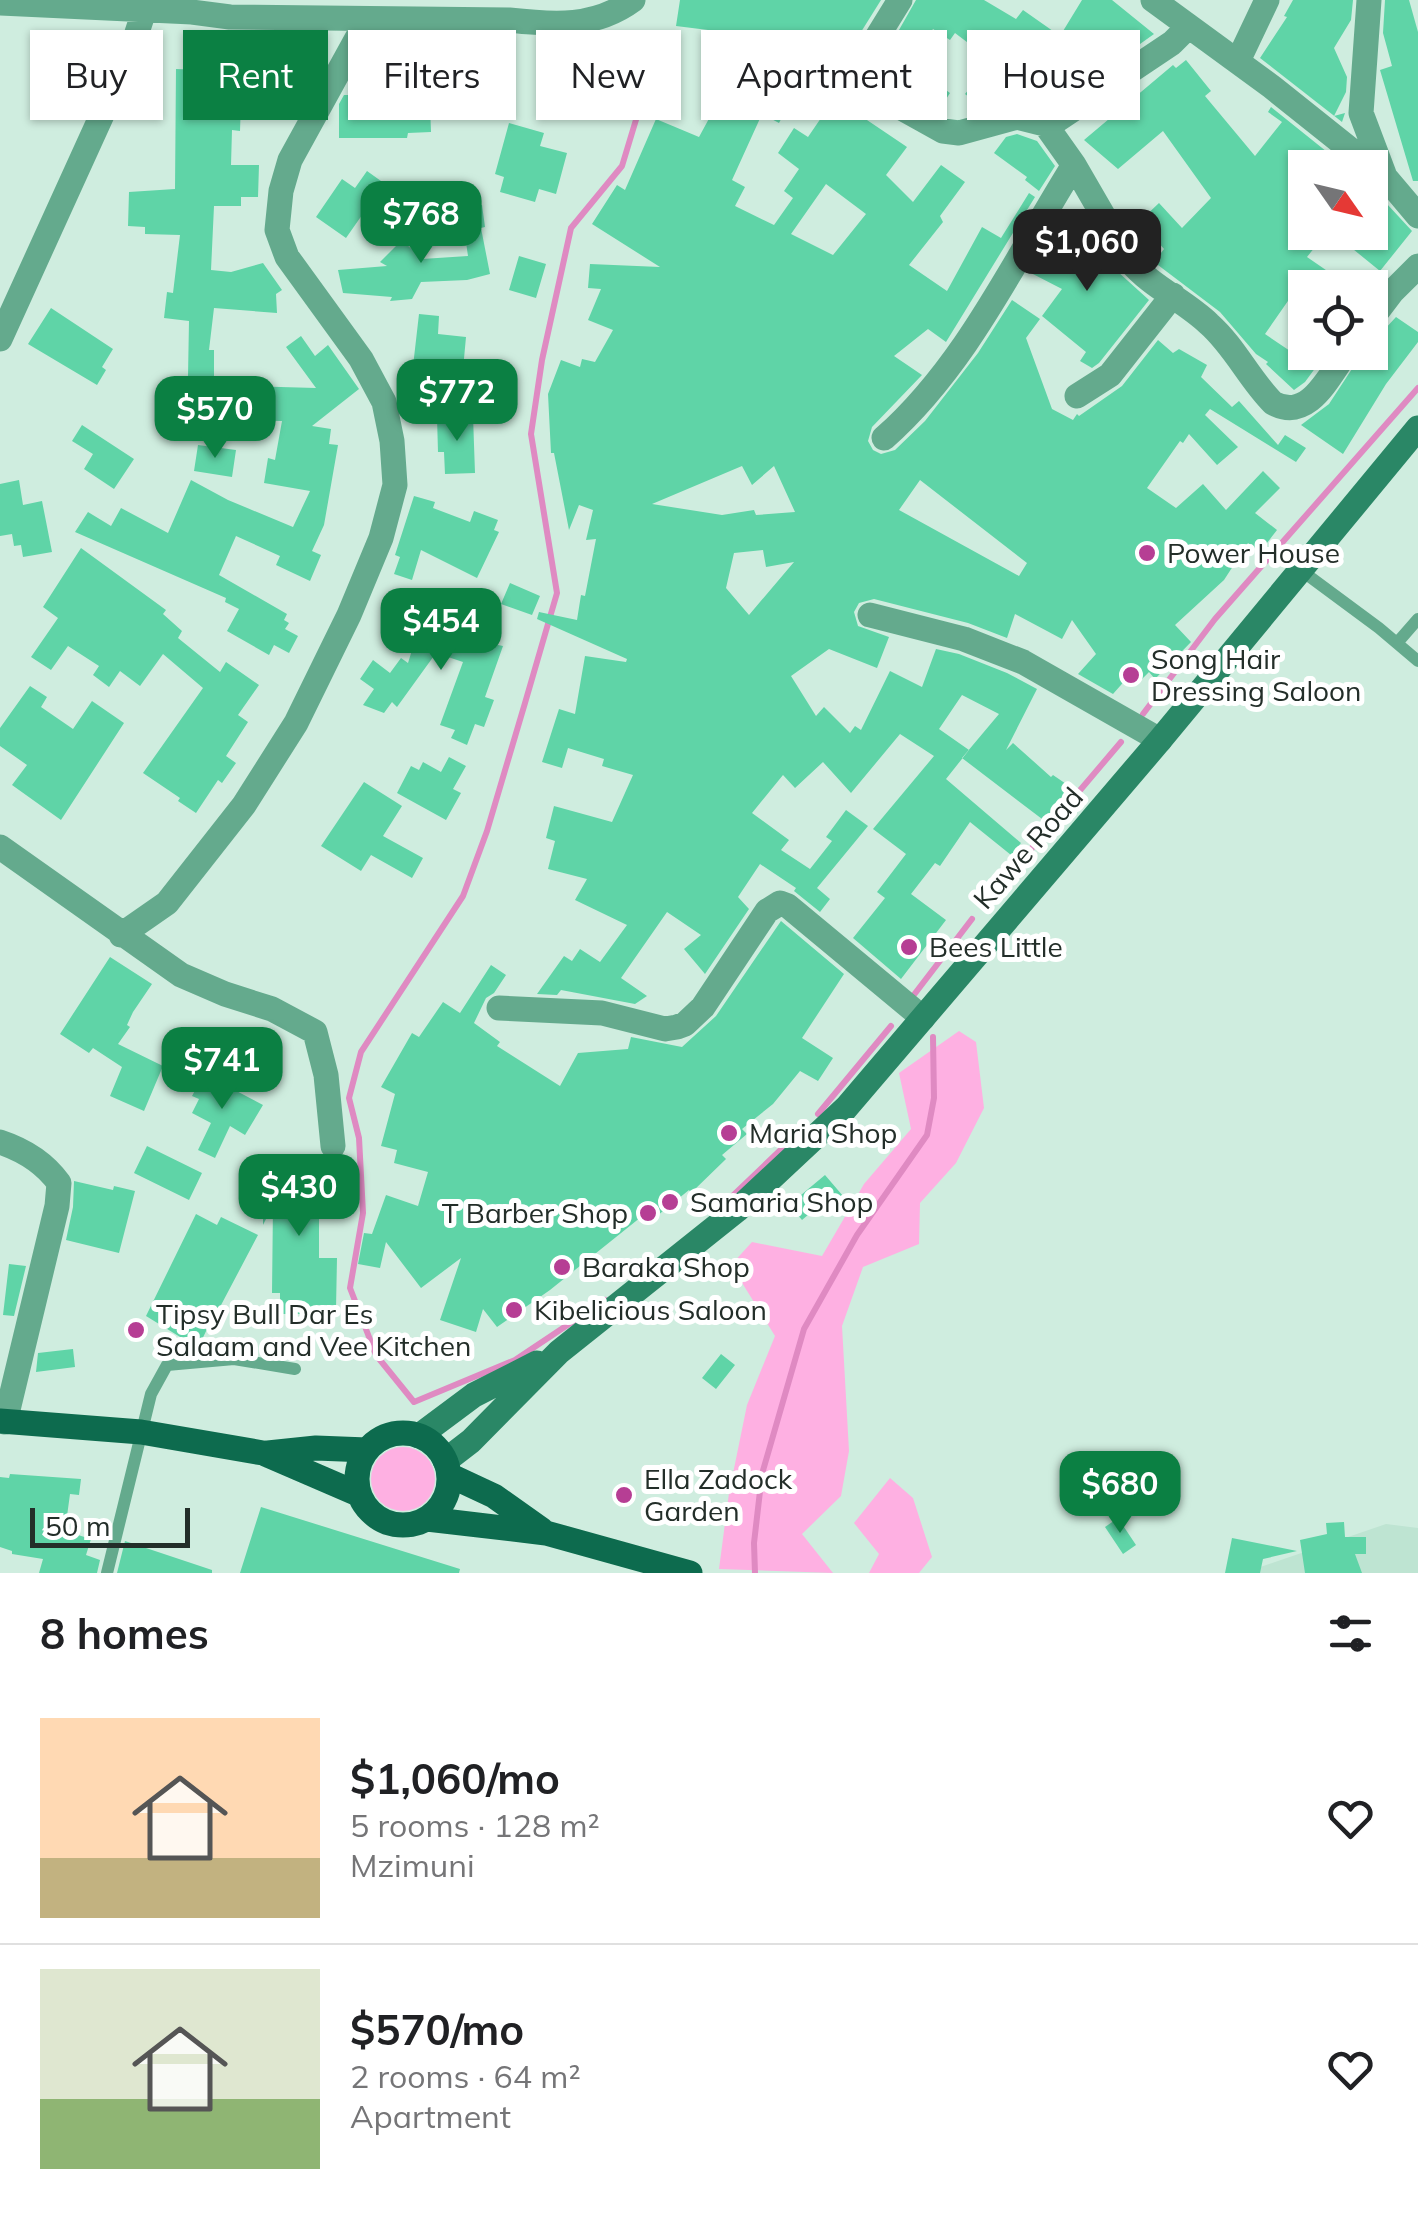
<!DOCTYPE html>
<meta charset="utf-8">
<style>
body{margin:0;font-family:Mulish,sans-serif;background:#f2f2f2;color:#202124;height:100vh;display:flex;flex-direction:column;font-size:38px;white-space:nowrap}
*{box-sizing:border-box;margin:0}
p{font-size:32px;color:#757577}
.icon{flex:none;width:55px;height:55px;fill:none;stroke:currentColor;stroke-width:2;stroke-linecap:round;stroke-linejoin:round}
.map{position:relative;height:1573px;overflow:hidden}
.side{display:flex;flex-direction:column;background:#fff;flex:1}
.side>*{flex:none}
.hud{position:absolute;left:30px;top:30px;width:1360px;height:90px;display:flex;gap:20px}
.needle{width:65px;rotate:124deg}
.fabs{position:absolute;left:1288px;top:150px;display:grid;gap:20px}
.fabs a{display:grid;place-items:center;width:100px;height:100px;border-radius:0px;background:#fff;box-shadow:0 2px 8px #0004;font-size:50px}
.scale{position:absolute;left:30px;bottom:25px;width:160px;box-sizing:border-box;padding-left:10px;border:5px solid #232e29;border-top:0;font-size:28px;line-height:35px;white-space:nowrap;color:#232e29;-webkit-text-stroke:8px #fff;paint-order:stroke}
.price{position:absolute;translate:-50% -85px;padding:0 22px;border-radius:20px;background:#0b8043;color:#fff;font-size:32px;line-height:65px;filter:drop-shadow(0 2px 5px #0008)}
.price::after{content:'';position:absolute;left:50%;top:60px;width:30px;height:22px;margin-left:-15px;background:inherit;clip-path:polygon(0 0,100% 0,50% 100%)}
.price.on{background:#222;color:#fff}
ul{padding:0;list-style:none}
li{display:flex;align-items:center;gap:30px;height:250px;padding:0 40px}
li+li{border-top:2px solid #e0e0e0}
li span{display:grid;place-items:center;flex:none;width:280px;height:200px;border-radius:0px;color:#555}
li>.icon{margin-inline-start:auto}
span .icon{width:120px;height:120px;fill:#fffc;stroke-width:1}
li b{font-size:42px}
h2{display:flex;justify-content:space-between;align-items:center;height:120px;padding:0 40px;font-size:42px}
.pill{padding:0 35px;border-radius:0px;background:#fff;box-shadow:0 2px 8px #0004;font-size:35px;line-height:90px}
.pill.on{background:#0b8043;color:#fff}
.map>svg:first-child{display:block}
.built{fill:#bee4d2}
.green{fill:#feb0e2}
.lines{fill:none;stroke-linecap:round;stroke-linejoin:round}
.stream{stroke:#df8ac2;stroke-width:6}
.building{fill:#5fd4a7;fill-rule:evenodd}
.lane{stroke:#64aa8d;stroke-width:12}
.street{stroke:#64aa8d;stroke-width:25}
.secondary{stroke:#2a8766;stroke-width:25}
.primary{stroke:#0d6b4e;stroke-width:25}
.poi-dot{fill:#b63e94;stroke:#fff;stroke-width:4}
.labels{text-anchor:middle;stroke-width:10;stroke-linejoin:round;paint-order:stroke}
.poi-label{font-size:28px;fill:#232e29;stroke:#fff;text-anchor:start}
.street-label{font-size:28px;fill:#232e29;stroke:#fff}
</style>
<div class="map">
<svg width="1418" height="1573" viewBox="0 0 1418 1573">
<rect width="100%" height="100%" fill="#cfeddf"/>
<path class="built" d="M 1386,1524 L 1418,1528 L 1418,1573 L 1243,1573 Z"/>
<path class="green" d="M 959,1031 L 976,1042 L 984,1108 L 956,1163 L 920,1203 L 919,1244 L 863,1267 L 842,1326 L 849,1451 L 841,1496 L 802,1534 L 833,1573 L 719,1569 L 729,1493 L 747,1405 L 775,1336 L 731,1265 L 752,1242 L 822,1256 L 864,1184 L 911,1129 L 899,1073 Z
M371 1479a32 32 0 1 1 64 0a32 32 0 1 1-64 0Z
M 890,1478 L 913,1498 L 932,1557 L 919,1573 L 869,1573 L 879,1554 L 854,1523 Z"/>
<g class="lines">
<path class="stream" d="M 1143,714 L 1215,619 L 1418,388
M 1076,795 L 1121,742
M 984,905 L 1068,805
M 913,996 L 972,919
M 818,1114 L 891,1026
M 720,1208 L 792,1139
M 605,1300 L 515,1360 L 414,1402 L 376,1355 L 350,1288 L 363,1213 L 359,1138 L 349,1098 L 361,1052 L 463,896 L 487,831 L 525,703 L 557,593 L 531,434 L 542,360 L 571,228 L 622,166 L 655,57
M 755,1573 L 754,1543 L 762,1474 L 804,1329 L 857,1235 L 927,1135 L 934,1098 L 933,1037"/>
</g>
<path class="building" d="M 680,0 L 881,0 L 841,64 L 818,94 L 801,81 L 779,123 L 762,114 L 732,180 L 745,187 L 735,206 L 774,225 L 793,198 L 784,191 L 799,169 L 778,153 L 794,128 L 808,137 L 834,99 L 849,108 L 855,100 L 870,109 L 864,118 L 907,147 L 886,175 L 913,202 L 941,165 L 965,182 L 940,216 L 943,222 L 909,265 L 947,291 L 982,227 L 1001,238 L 1029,193 L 1035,197 L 946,342 L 928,329 L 894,356 L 922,375 L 872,427 L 868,441 L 873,450 L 881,454 L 895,450 L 925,421 L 978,353 L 1012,300 L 1040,319 L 1026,338 L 1052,409 L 1073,420 L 1077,414 L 1079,416 L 1122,386 L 1158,340 L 1173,353 L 1179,349 L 1207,365 L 1201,377 L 1232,407 L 1239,401 L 1278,445 L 1285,435 L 1306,448 L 1296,462 L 1210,409 L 1205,415 L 1238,447 L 1217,465 L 1189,434 L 1183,443 L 1180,441 L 1147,488 L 1176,508 L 1203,484 L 1226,510 L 1263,471 L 1280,488 L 1255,513 L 1277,530 L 1260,552 L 1248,543 L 1224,580 L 1175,625 L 1191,642 L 1155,679 L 1149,672 L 1136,685 L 1128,677 L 1113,694 L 1078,674 L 1096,654 L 1072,620 L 1062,639 L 1015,614 L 1007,638 L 968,623 L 874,599 L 859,603 L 854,612 L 858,626 L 889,637 L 877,668 L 829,649 L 791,676 L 816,716 L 824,707 L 850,733 L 855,726 L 861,730 L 890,671 L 922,687 L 936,649 L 959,654 L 1007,673 L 1037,689 L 1006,750 L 1013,743 L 1051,777 L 1053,775 L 1072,788 L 1046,822 L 962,758 L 999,714 L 962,695 L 939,729 L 969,750 L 946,779 L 1021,843 L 1011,855 L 970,822 L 940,866 L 935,863 L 911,894 L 946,920 L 901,979 L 853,938 L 885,898 L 877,892 L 906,854 L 873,829 L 934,756 L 900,734 L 851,793 L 823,762 L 795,788 L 783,775 L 752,813 L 789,840 L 781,850 L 810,869 L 832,841 L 826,837 L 846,810 L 868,826 L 817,888 L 830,899 L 820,912 L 794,891 L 796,888 L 760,864 L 738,897 L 749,909 L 705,974 L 684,949 L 701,935 L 667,912 L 621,978 L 647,996 L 635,1004 L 561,990 L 557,995 L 537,994 L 564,956 L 572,961 L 580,949 L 600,962 L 627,925 L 575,900 L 587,879 L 548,869 L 555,841 L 546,838 L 554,806 L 612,822 L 633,775 L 602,766 L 604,759 L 568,748 L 562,768 L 542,762 L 559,709 L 575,714 L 585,656 L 626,662 L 627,659 L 537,619 L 539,612 L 577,620 L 581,595 L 585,596 L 596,539 L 586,540 L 593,510 L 579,505 L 569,530 L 554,453 L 551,453 L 548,394 L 561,360 L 580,367 L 582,359 L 595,362 L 613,330 L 588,320 L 601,289 L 588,288 L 590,264 L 660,267 L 592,224 L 617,185 L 625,190 L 656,119 L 699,137 L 724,91 L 716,88 L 731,57 L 702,44 L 708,30 L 676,26 ZM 826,184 L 866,214 L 833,255 L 791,234 ZM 742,466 L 752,485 L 774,466 L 795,512 L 756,515 L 754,510 L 722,515 L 652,504 ZM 920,480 L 1027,563 L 1019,576 L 899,510 ZM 763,550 L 766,567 L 794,562 L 749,615 L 726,588 L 734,553 Z
M 916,0 L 984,0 L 1016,19 L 1023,10 L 1060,36 L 1082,0 L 1112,0 L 1154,34 L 1126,54 L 1108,57 L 1093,76 L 1048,107 L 1026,90 L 1016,101 L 985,109 L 965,94 L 992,61 L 955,33 L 950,40 L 933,29 L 911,65 L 950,93 L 939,110 L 874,74 Z
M 1293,0 L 1353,0 L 1351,20 L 1334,48 L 1347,77 L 1346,92 L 1334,116 L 1345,113 L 1342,122 L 1260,58 L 1287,17 L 1284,16 Z
M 1385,0 L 1409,0 L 1418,32 L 1418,181 L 1413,181 L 1380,70 L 1392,66 L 1383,33 Z
M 299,44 L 327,59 L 325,63 L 253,63 L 253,45 Z
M 1186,60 L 1211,91 L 1205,96 L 1255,156 L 1282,122 L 1268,112 L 1271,107 L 1347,168 L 1305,168 L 1305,232 L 1327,232 L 1307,257 L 1352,288 L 1297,288 L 1265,334 L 1296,355 L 1327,352 L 1305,382 L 1294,390 L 1266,364 L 1268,362 L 1256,354 L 1220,312 L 1154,262 L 1164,249 L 1140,221 L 1159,203 L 1182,228 L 1211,198 L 1163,131 L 1118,169 L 1084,140 L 1173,65 L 1176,68 Z
M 176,69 L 201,70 L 201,78 L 230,78 L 230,100 L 241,100 L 240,131 L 232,130 L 231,165 L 259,165 L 258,197 L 241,197 L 241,206 L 214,206 L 211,270 L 231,272 L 263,263 L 282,290 L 276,294 L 277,313 L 214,308 L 209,350 L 214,350 L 214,376 L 188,376 L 189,321 L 164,318 L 167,292 L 173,293 L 180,235 L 145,234 L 145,227 L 128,226 L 129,192 L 175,189 Z
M 441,75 L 442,105 L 430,105 L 431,132 L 408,133 L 407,138 L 339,138 L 339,104 L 344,95 L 392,95 L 391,77 Z
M 509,123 L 544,133 L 540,146 L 567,153 L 556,194 L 539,189 L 535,202 L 500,192 L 504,177 L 495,174 Z
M 1017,134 L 1037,141 L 1055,166 L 1039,191 L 1025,180 L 1027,177 L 994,153 L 1006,137 Z
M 367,171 L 381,181 L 381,188 L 346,238 L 316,217 L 342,179 L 355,188 Z
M 1387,204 L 1412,231 L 1380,271 L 1332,232 L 1370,232 L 1370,223 Z
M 482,205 L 485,227 L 481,228 L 490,274 L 467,280 L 421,282 L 412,299 L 390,301 L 392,297 L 343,293 L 338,270 L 387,266 L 380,262 L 402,240 L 422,259 L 468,256 L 461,208 Z
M 1062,216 L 1073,224 L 1068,233 L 1095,254 L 1101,244 L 1117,271 L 1149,300 L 1099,363 L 1092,368 L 1080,361 L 1086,352 L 1042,316 L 1062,289 L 1029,272 Z
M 519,256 L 546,264 L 536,298 L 509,290 Z
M 51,308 L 113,349 L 102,367 L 106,370 L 97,385 L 28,344 Z
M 419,314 L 439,316 L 438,334 L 466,337 L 462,380 L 412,375 Z
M 1396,317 L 1418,332 L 1418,342 L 1386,384 L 1343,454 L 1301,425 L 1329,404 L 1363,352 L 1370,352 L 1370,345 Z
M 301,336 L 315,356 L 328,345 L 359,389 L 312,426 L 331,429 L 329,444 L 338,445 L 324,525 L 312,551 L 321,555 L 310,581 L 276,565 L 280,556 L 236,536 L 219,575 L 287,614 L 284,620 L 289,623 L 285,629 L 298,636 L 289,653 L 274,645 L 269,655 L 227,631 L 239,609 L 225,602 L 226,598 L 75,532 L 88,512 L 111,526 L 121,508 L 168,533 L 191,480 L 228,500 L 293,527 L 310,491 L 264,483 L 268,458 L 275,460 L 282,421 L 234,420 L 234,404 L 211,403 L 212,385 L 316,388 L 286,347 Z
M 473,416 L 475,473 L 445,474 L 444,452 L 438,452 L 437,417 Z
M 82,425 L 134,459 L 114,489 L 84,469 L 93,454 L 72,441 Z
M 198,445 L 236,450 L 232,477 L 194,471 Z
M 19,480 L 23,505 L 42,501 L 52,552 L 23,557 L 21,545 L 14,546 L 12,534 L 0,536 L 0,484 Z
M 414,496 L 435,502 L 433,508 L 470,522 L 474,511 L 498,520 L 494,530 L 499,532 L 477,578 L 421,550 L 412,580 L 394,574 L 400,557 L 395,555 Z
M 81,548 L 166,610 L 163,614 L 182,631 L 178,638 L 220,672 L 226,662 L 259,685 L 238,715 L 248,722 L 226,756 L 236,763 L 222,783 L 218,780 L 196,813 L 178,801 L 180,798 L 143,773 L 203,688 L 163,654 L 140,686 L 120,671 L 109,687 L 93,675 L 99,666 L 68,646 L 51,670 L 31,657 L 58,618 L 43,607 Z
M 510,583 L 540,596 L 532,615 L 501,604 Z
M 427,602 L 458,612 L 450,635 L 503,646 L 485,697 L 494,700 L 484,727 L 475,724 L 467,745 L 451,738 L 455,730 L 440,725 L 463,662 L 436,653 L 397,707 L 392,702 L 384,713 L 363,705 L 374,689 L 360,679 L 373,660 L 390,673 L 401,658 L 408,663 Z
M 30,686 L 47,697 L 41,707 L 73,729 L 92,701 L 124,723 L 61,820 L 12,785 L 27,765 L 0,746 L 0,728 Z
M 449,757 L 466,766 L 453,789 L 461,793 L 446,820 L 397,793 L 411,766 L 419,770 L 423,762 L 441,772 Z
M 364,782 L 402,806 L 383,836 L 423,858 L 412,878 L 371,855 L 361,871 L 321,846 Z
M 781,921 L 844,974 L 802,1038 L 833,1058 L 818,1081 L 800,1071 L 773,1104 L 742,1129 L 747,1134 L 722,1155 L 726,1159 L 691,1193 L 689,1190 L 652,1220 L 646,1213 L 550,1290 L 497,1327 L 483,1309 L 476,1332 L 440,1320 L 461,1258 L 421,1288 L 386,1242 L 380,1268 L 358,1264 L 364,1233 L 372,1234 L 386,1195 L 418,1206 L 428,1172 L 394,1163 L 397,1150 L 381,1146 L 395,1094 L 381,1087 L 412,1033 L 419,1037 L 443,1002 L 460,1013 L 491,965 L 506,975 L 494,993 L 486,998 L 474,1023 L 500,1042 L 497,1046 L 560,1086 L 578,1053 L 628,1049 L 631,1037 L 682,1047 L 716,1016 Z
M 110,957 L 152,984 L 133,1012 L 127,1025 L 130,1027 L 118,1044 L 163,1066 L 144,1111 L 110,1096 L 122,1067 L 93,1048 L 89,1053 L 60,1034 Z
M 204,1074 L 263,1105 L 245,1135 L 230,1126 L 215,1158 L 198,1150 L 211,1123 L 192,1113 L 199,1099 L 192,1096 Z
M 147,1146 L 202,1173 L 189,1200 L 134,1173 Z
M 281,1161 L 295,1161 L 320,1170 L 321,1181 L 327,1181 L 326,1216 L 319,1216 L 319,1258 L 337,1258 L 336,1309 L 312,1309 L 312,1314 L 280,1314 L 280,1293 L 272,1293 L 273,1205 L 263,1225 L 263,1179 L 268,1179 L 268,1166 L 281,1166 Z
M 825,1175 L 843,1196 L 827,1210 L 822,1203 L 802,1220 L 789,1205 Z
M 74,1181 L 113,1190 L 114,1186 L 135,1191 L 119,1253 L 66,1240 L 73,1207 Z
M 196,1214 L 217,1225 L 221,1217 L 258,1235 L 220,1307 L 226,1310 L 215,1330 L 208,1327 L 198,1348 L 146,1316 Z
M 9,1264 L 26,1266 L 14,1316 L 3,1315 Z
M 73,1349 L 75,1367 L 36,1372 L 38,1353 Z
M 721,1354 L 735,1365 L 716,1389 L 702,1378 Z
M 10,1474 L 81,1479 L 79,1495 L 70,1494 L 65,1531 L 91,1539 L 86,1555 L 100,1560 L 97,1573 L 39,1573 L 43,1559 L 12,1554 L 12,1551 L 0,1547 L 0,1477 L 9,1478 Z
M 261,1507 L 460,1569 L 459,1573 L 240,1573 Z
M 1118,1518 L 1136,1545 L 1123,1554 L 1105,1527 Z
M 1344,1522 L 1345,1537 L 1366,1537 L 1366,1554 L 1355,1554 L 1362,1573 L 1305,1573 L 1300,1540 L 1327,1534 L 1326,1523 Z
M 1232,1538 L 1297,1551 L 1263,1559 L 1260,1573 L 1225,1573 Z
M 125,1541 L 212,1570 L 212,1573 L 117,1573 Z"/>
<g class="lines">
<path class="lane" d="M 1302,571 L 1379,628 L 1418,661
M 1397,643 L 1418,619
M 107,1573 L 151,1394 L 167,1365 L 234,1359 L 295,1369"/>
<path class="street" d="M 900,0 L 853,76 L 855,82 L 943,131 L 959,133 L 1017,117 L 1045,124 L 1054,122 L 1172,43 L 1188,27
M 1153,0 L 1272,87 L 1386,178 L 1418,216
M 1369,0 L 1361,113 L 1384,174
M 0,3 L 192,12 L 230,17 L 509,20 C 554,25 595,28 633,0
M 1238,61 L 1267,0
M 1045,124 L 1074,165 L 1129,260 C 1151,287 1184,300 1209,324 C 1235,347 1249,379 1273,403 C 1309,422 1328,377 1347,352
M 1370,321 L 1392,292 L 1418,266
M 0,339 L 131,51 L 144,11
M 1077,396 L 1110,375 L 1173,295
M 884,438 C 967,365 1016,257 1074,165
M 870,615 L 964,639 L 1023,662 L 1160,740
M 0,847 L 181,975 L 225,994 L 272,1009 L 315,1032 L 326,1075 L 333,1146
M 121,935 L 167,903 L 244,805 L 296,723 L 349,615 L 381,538 L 395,485 L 392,441 L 384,402 L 361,359 L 287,257 L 277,230 L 281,191 L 290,160 L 367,20
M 499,1008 L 602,1013 L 665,1029 L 677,1027 L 685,1024 L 703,1007 L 767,911 L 780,903 L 788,906 L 923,1018
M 0,1142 C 24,1150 44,1162 59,1183 L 57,1206 L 5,1422"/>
<path class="secondary" d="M 419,1436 L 474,1395 L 537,1363
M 445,1461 L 471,1441 L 559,1352 L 737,1210 L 846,1108 L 1160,740 L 1418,428"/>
<path class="primary" d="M 0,1421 L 141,1432 L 263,1453 L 358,1494
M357 1479a46 46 0 1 1 92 0a46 46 0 1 1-92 0Z
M 268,1453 L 316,1448 L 367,1450
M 449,1475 L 494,1496 L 542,1530
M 427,1519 L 546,1533 L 690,1573"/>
</g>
<g class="poi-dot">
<circle cx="1147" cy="553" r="10"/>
<circle cx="1131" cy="675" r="10"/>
<circle cx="909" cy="947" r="10"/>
<circle cx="729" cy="1133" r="10"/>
<circle cx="670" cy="1202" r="10"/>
<circle cx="648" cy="1213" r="10"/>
<circle cx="562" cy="1267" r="10"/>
<circle cx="514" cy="1310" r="10"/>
<circle cx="136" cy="1330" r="10"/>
<circle cx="624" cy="1495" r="10"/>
</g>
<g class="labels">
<g class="poi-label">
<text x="1167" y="563">Power House</text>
<text x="1151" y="669">Song Hair<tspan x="1151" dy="32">Dressing Saloon</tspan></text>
<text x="929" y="957">Bees Little</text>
<text x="749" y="1143">Maria Shop</text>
<text x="690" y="1212">Samaria Shop</text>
<text x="628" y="1223" text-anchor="end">T Barber Shop</text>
<text x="582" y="1277">Baraka Shop</text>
<text x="534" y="1320">Kibelicious Saloon</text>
<text x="156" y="1324">Tipsy Bull Dar Es<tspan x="156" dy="32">Salaam and Vee Kitchen</tspan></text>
<text x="644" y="1489">Ella Zadock<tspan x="644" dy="32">Garden</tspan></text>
</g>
<g class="street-label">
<text transform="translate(1028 848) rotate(-49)" y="10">Kawe Road</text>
</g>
</g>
</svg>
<div class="fabs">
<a><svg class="needle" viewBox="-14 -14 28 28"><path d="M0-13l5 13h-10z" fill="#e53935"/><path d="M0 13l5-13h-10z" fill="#757577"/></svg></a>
<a><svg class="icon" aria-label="locate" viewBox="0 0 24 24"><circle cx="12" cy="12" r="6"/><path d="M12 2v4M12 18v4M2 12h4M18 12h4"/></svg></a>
</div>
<div class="scale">50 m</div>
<b class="price" style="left:421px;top:266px">$768</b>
<b class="price on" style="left:1087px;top:294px">$1,060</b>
<b class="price" style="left:457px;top:444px">$772</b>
<b class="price" style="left:215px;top:461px">$570</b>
<b class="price" style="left:441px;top:673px">$454</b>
<b class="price" style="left:222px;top:1112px">$741</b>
<b class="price" style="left:299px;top:1239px">$430</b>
<b class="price" style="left:1120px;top:1536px">$680</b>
<div class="hud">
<a class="pill">Buy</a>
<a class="pill on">Rent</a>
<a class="pill">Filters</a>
<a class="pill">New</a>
<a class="pill">Apartment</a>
<a class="pill">House</a>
</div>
</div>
<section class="side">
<h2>8 homes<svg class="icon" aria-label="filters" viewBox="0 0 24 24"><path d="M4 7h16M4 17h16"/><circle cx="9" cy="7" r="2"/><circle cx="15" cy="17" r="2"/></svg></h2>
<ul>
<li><span style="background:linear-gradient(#ffd9b3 70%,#c2b280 0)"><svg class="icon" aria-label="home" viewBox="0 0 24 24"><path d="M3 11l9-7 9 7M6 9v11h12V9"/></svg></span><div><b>$1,060/mo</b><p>5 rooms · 128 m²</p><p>Mzimuni</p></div><svg class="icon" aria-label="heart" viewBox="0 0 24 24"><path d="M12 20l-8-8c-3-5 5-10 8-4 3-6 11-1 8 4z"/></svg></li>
<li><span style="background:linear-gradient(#dfe7d0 65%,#8fb573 0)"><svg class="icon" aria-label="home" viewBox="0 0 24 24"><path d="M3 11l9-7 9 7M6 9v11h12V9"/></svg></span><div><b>$570/mo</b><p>2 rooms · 64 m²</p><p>Apartment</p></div><svg class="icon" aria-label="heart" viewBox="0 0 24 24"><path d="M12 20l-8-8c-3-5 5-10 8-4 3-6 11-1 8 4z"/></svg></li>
</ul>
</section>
